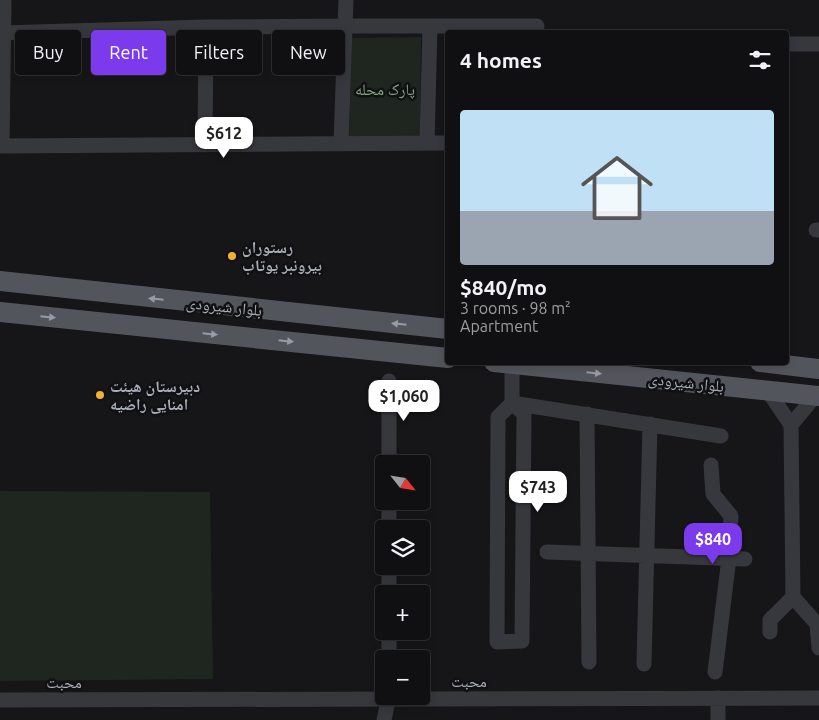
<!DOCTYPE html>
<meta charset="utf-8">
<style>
body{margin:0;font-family:Ubuntu,"Noto Naskh Arabic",sans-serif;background:#19191b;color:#f1f3f6;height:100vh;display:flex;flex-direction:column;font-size:19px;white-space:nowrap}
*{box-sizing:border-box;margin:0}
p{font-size:16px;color:#9c9d9f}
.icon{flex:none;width:28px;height:28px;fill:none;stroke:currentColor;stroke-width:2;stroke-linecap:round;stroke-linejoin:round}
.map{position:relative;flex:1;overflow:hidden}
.drawer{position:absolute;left:445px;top:30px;width:344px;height:335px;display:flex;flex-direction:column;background:#101012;border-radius:5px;box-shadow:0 2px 8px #0003,0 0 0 1px #303032}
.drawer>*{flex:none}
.top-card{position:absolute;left:15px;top:30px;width:355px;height:45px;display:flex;gap:10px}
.needle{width:32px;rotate:120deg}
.tools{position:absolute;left:375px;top:455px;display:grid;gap:10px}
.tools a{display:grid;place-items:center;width:55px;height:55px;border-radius:5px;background:#101012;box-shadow:0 2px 8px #0003,0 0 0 1px #303032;font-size:25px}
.price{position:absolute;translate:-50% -42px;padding:0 11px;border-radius:10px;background:#fff;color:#222;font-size:16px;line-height:32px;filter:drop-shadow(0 1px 2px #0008)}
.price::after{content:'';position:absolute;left:50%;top:30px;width:15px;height:11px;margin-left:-8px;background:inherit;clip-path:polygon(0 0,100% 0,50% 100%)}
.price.active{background:#7c3aed;color:#fff}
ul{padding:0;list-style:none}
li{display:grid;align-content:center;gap:10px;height:265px;padding:0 15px}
li span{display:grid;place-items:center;height:155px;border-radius:5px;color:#555}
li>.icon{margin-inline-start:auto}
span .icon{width:90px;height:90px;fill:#fffc;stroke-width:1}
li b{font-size:21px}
h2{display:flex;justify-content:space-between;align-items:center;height:60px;padding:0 15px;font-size:21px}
.chip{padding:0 18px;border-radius:5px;background:#101012;box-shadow:0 2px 8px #0003,0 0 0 1px #303032;font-size:18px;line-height:45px}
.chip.active{background:#7c3aed;color:#fff}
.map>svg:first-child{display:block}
.green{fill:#1e261f}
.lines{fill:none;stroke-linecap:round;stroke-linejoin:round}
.minor{stroke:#37383d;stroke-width:15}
.major{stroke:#53555c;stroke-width:20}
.oneway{fill:#979ba6}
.poi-dot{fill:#f2b134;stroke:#111113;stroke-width:2}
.labels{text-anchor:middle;stroke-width:5;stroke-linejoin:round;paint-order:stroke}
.park-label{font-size:16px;fill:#7fa381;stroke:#111113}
.poi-label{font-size:16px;font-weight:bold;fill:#a8adb8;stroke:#111113;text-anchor:start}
.street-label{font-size:16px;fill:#a8adb8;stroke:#111113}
</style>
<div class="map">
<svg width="819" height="720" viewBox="0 0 819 720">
<rect width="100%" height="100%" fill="#161618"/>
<path class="green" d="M 421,37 L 420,141 L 349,140 L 352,38 Z
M 0,491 L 210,492 L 213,679 L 0,681 Z"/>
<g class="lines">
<path class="minor" d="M 0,33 L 206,27 L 346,26 L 537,26
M 786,44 L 819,44
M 427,143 L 430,26
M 205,144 L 206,27
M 341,144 L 346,0
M 0,146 L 448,143
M 2,146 L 4,0
M 816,230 L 819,230
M 512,364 L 512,403 L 721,436
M 389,381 L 389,464
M 768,391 L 791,425 L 816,395
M 512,403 L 524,414 L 522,641 L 497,642 L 498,417 Z
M 587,414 L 589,662
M 791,425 L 793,597
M 711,465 L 713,494 L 731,516 L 729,558 L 715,672
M 389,501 L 389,529
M 547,552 L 745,559
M 389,566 L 389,594
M 389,631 L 389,659
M 770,632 L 770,620 L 793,597 L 817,624 L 819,648
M 644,664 L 650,424
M 718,698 L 718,720
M 0,700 L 819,698
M 384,720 L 389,696"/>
<path class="major" d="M 0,281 L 448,329
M 0,312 L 448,358
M 494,362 L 819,396
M 760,362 L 819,369"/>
</g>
<defs><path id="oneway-solid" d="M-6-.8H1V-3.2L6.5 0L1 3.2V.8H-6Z" transform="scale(1.25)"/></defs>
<g class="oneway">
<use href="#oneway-solid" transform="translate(156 299) rotate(-174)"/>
<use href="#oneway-solid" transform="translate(48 317) rotate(6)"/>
<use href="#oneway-solid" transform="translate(399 324) rotate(-174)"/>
<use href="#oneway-solid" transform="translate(210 334) rotate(6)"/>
<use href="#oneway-solid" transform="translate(286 341) rotate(6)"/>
<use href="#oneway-solid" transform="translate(594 373) rotate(6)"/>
</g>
<g class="poi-dot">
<circle cx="232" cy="256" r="5"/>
<circle cx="100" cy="395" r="5"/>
</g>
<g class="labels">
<g class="park-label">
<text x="385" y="95">پارک محله</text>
</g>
<g class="poi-label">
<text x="242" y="253">رستوران<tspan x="242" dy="18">بیرونبر یوتاب</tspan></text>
<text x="110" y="392">دبیرستان هیئت<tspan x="110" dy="18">امنایی راضیه</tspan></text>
</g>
<g class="street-label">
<text transform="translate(224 306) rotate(6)" y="6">بلوار شیرودی</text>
<text transform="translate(686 382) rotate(6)" y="6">بلوار شیرودی</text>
<text x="469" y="687">محبت</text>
<text x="64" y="688">محبت</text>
</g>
</g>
</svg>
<div class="tools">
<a><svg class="needle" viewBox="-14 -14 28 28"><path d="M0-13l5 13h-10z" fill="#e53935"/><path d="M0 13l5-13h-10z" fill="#9c9d9f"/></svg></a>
<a><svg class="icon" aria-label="layers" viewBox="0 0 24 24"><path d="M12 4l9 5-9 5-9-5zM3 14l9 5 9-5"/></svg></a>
<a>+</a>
<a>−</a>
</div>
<b class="price" style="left:224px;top:159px">$612</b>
<b class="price" style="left:404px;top:422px">$1,060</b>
<b class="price" style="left:538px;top:513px">$743</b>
<b class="price active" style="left:713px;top:565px">$840</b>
<div class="top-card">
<a class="chip">Buy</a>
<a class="chip active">Rent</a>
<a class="chip">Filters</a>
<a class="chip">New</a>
</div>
<section class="drawer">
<h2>4 homes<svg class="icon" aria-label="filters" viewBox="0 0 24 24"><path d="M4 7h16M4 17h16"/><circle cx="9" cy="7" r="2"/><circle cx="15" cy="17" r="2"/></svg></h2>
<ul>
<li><span style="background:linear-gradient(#bfe0f5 65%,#9aa5b1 0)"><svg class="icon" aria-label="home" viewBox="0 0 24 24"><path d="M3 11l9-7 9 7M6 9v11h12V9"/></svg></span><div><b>$840/mo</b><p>3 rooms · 98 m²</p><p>Apartment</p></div></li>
</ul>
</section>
</div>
